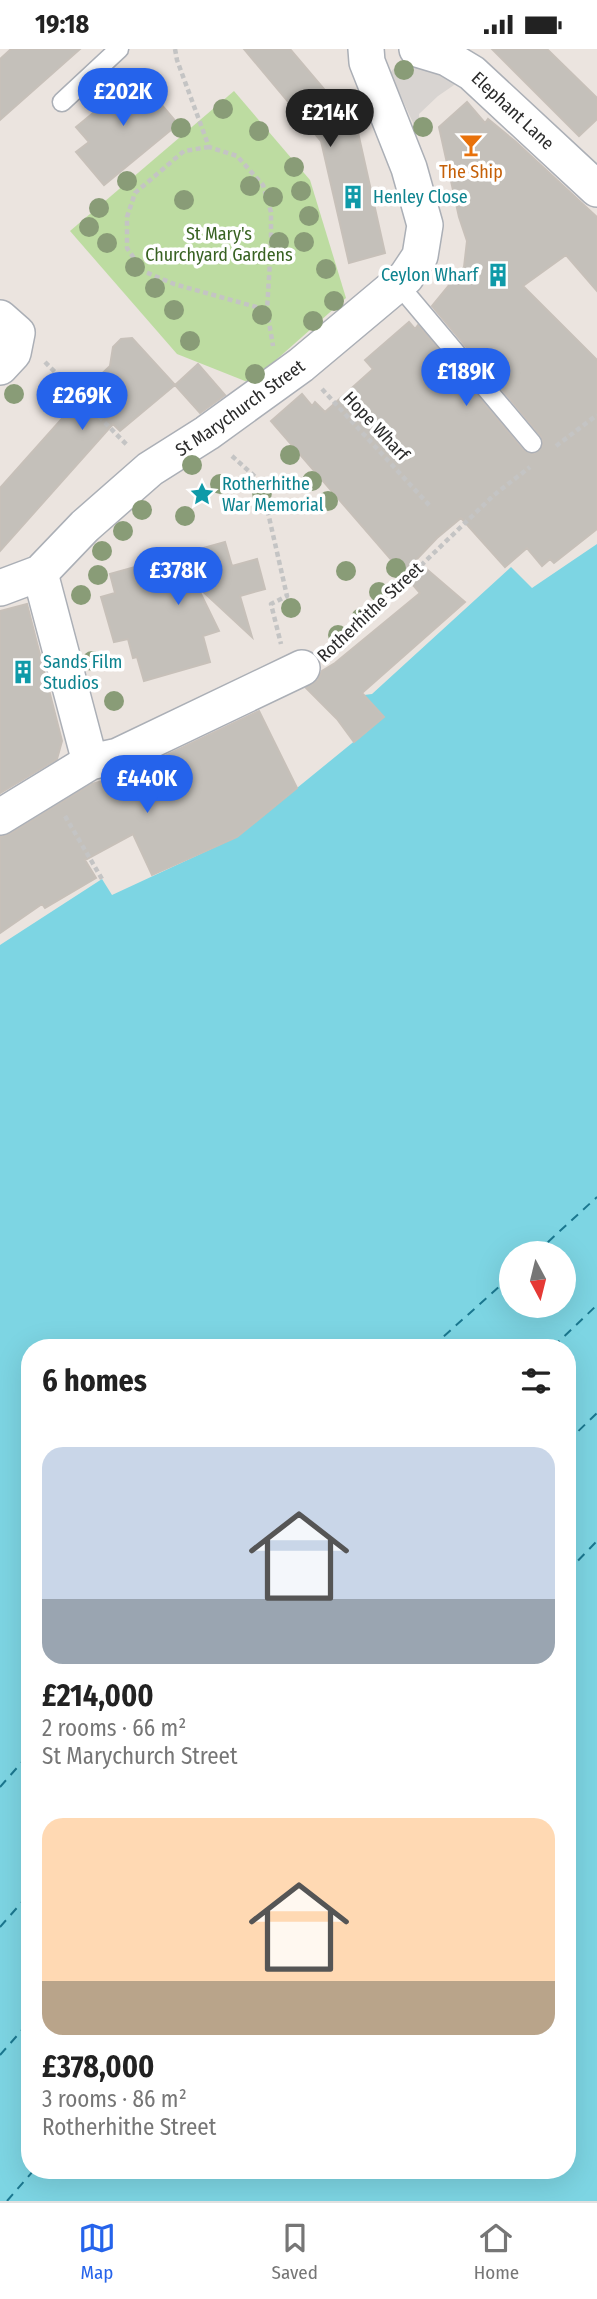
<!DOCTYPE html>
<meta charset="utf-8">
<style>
body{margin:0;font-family:"Fira Sans Condensed",sans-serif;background:#f2f2f2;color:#222;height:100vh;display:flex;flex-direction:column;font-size:26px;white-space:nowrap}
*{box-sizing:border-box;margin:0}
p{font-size:23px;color:#767676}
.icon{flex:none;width:38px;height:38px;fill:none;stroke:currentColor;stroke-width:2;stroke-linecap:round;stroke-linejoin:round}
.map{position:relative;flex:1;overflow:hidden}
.drawer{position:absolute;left:21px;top:1290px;width:555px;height:840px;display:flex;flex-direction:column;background:#fff;border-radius:28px;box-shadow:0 7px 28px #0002}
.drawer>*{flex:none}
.needle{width:46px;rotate:173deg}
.tools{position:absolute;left:499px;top:1192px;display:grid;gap:14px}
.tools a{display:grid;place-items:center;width:77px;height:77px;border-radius:50%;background:#fff;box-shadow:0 7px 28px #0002;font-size:35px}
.price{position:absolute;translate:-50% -60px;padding:0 16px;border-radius:24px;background:#2563eb;color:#fff;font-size:23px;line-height:46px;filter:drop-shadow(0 2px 4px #0008)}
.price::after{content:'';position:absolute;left:50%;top:42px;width:21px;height:16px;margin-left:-10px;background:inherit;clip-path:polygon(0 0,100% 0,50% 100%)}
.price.on{background:#222;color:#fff}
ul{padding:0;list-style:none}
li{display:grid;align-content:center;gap:14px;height:371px;padding:0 21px}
li span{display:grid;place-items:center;height:217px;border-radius:21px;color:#555}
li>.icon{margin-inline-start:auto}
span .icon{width:126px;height:126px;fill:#fffc;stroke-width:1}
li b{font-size:30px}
h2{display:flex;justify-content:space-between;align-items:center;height:84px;padding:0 21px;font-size:30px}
.status{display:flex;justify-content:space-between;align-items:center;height:49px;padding:0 35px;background:#fff;direction:ltr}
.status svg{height:19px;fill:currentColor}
.menu{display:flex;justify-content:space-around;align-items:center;height:98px;border-top:2px solid #e0e0e0;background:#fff;font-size:19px;color:#767676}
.menu a{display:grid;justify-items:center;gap:4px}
.menu .on{color:#2563eb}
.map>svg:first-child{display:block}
.green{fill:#bddca1}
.plaza{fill:#d8d4d1}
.water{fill:#7dd5e3;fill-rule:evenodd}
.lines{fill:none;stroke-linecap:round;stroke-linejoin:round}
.ferry{stroke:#1b778f;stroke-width:2;stroke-dasharray:9 7;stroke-linecap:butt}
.building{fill:#c4c0ba;stroke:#c7c0b9;stroke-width:2}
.lane-casing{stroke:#abafb6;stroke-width:21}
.street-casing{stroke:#abafb6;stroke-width:38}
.path{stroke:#c4c4c4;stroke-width:4.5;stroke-dasharray:5 3.5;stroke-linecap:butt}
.lane{stroke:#fff;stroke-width:18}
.street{stroke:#fff;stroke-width:35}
.tree{fill:#899c77}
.labels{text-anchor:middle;stroke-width:7;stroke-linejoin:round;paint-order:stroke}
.street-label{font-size:18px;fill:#2b2b2b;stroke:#fff}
.food-label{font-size:18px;fill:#c56008;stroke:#fff}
.culture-label{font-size:18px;fill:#0d838f;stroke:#fff;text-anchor:start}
.park-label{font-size:18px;fill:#386222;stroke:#fff}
</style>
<div class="status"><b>19:18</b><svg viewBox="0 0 49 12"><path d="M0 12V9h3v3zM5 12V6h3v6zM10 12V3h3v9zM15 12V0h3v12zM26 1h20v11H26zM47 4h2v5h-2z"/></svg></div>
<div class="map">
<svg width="597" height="2152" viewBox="0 0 597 2152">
<rect width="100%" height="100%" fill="#ebe4df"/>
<path class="green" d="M 234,42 L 310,131 L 346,249 L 250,334 L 177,305 L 70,182 Z"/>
<path class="plaza" d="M 408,13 L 436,20 L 457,34 L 438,47 L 419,65 L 419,74 L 415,78 L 390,24 L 396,17 Z"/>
<path class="water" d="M 597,495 L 597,2152 L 0,2152 L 0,896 L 102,830 L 112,846 L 237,788 L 384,668 L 364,646 L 372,645 L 511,518 L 532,539 ZM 511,1204 L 564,1204 L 564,1256 L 511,1256 ZM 30,1298 L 567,1298 L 567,2121 L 30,2121 Z"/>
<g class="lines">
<path class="ferry" d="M 536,1204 L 597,1148
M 432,1298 L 511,1227
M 553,1298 L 597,1256
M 567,1393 L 597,1364
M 567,1523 L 597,1492
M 0,1738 L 30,1704
M 0,1878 L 30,1844
M 0,2006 L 30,1972
M 7,2152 L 34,2121"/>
</g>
<path class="building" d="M 11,0 L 80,0 L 0,71 L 0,10 Z
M 244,0 L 290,0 L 357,79 L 385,204 L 349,214 L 321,92 Z
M 492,0 L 547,0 L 597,49 L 597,70 L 579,87 Z
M 133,22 L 178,75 L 104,136 L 76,103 L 89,93 L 76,78 L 110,50 L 106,45 Z
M 467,53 L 485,74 L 488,70 L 516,93 L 597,168 L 597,242 L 566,206 L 523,237 L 597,311 L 597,480 L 554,514 L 550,510 L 542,517 L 527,499 L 505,518 L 461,469 L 437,489 L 416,511 L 465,553 L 362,644 L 384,668 L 354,693 L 337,670 L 306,639 L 318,631 L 322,622 L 335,614 L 420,544 L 271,372 L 302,345 L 312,357 L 315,353 L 325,363 L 373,320 L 365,311 L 409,273 L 415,280 L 418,276 L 523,401 L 533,405 L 542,398 L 543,393 L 541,387 L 432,257 L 464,218 L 467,192 L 459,168 L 439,78 Z
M 132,289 L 175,336 L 120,382 L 113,375 L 0,502 L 0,439 L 92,336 L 91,335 L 110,317 L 113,298 L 121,290 Z
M 198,315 L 225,346 L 200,364 L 175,336 Z
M 225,493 L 232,517 L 257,510 L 265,540 L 240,547 L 252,588 L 197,537 L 219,582 L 203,587 L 210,613 L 144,632 L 137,608 L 133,609 L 128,590 L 114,593 L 101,548 L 115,544 L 110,525 Z
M 27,555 L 62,692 L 57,710 L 0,744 L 0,562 Z
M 259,662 L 297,739 L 237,788 L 152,826 L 133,785 L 85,811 L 96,829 L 45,859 L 42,855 L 0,884 L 0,788 L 10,785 L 92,735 L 127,725 Z"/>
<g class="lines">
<g class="lane-casing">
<path id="lane" d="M 62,53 L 119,0
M 398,235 L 532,394"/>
</g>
<g class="street-casing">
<g id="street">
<path id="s1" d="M 417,0 L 447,9 L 472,24 L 597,140"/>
<path d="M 0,269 L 17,284 L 13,304 L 0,318"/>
<path d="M 40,524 L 90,713"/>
<path id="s2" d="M 0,539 L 40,524 L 85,477 L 150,420 L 207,384 L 301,316 L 406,228 L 420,207 L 425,176 L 409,119 L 367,13 L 366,0"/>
<path d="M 0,768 L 90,713 L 118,707 L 302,619"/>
</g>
</g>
<path class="path" d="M 175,0 L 177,11 L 209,98 L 237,107 L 263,136 L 271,163 L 271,196 L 267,261 L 273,297
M 209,98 L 184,102 L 135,144 L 127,168 L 127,199 L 143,222 L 174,235 L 267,261
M 45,313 L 128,397
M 322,340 L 430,457
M 556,397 L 597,366
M 232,407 L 261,433 L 287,547 L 271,555 L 281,595
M 329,605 L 494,446 L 530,418
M 65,767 L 102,830"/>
<use href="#lane" class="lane"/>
<use href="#street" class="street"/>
</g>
<g class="tree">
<circle cx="404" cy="21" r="10"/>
<circle cx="223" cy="60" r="10"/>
<circle cx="423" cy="78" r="10"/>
<circle cx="181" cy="79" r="10"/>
<circle cx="259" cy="82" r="10"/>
<circle cx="294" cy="118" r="10"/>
<circle cx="127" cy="132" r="10"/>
<circle cx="250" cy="137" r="10"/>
<circle cx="301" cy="142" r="10"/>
<circle cx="273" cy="148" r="10"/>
<circle cx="184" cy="151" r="10"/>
<circle cx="99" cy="159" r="10"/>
<circle cx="309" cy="167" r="10"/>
<circle cx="89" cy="178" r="10"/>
<circle cx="279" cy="193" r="10"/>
<circle cx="304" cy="193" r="10"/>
<circle cx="107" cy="194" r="10"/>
<circle cx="135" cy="218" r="10"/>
<circle cx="326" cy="220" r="10"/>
<circle cx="155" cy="239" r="10"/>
<circle cx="334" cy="252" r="10"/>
<circle cx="174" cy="261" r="10"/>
<circle cx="262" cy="266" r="10"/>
<circle cx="313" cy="272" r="10"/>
<circle cx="190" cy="292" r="10"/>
<circle cx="255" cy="325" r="10"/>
<circle cx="14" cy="345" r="10"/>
<circle cx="290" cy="406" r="10"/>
<circle cx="192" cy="416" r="10"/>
<circle cx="312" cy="432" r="10"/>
<circle cx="220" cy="435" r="10"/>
<circle cx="262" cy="444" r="10"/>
<circle cx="328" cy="452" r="10"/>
<circle cx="142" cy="461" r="10"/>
<circle cx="185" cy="467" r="10"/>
<circle cx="123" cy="482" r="10"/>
<circle cx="102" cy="502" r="10"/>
<circle cx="396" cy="519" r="10"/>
<circle cx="346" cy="522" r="10"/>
<circle cx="98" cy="526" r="10"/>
<circle cx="379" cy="543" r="10"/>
<circle cx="81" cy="546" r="10"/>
<circle cx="291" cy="559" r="10"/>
<circle cx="361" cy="569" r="10"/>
<circle cx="338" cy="586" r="10"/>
<circle cx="92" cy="612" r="10"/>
<circle cx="114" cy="652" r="10"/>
</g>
<defs>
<g id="bar-bare" transform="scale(1.89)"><path d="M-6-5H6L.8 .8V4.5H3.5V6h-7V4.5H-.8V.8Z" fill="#e8710a" stroke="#fff" stroke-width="2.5" paint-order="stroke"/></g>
<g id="building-bare" transform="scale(1.89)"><path d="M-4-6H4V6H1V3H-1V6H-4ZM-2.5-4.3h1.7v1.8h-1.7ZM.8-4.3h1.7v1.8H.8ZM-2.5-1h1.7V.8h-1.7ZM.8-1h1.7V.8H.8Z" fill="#0f9aa8" stroke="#fff" stroke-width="2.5" paint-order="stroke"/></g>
<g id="sight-bare" transform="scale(1.89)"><path d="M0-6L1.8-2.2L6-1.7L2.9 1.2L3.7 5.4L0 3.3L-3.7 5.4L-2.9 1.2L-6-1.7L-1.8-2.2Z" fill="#0f9aa8" stroke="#fff" stroke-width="2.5" paint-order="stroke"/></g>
</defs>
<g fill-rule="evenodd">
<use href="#bar-bare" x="471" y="96"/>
<use href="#building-bare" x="353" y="148"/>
<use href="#building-bare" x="498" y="226"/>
<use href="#sight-bare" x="202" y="445"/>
<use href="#building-bare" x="23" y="623"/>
</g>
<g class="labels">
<g class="street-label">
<text dy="6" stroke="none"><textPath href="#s1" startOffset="116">Elephant Lane</textPath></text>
<text dy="6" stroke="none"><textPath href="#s2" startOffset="303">St Marychurch Street</textPath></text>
<text transform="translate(376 377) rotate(47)" y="6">Hope Wharf</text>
<text transform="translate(370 563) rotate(-43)" y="6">Rotherhithe Street</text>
</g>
<g class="food-label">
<text x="471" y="129">The Ship</text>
</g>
<g class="culture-label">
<text x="373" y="154">Henley Close</text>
<text x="478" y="232" text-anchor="end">Ceylon Wharf</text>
<text x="222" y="441">Rotherhithe<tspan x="222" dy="21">War Memorial</tspan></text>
<text x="43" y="619">Sands Film<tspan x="43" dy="21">Studios</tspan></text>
</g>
<g class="park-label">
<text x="219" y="191">St Mary's<tspan x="219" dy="21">Churchyard Gardens</tspan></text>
</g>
</g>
</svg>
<div class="tools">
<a><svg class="needle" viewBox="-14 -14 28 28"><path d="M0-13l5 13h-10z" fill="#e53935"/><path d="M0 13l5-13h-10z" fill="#767676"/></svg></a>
</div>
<b class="price" style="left:123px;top:79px">£202K</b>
<b class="price on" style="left:330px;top:100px">£214K</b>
<b class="price" style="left:466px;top:359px">£189K</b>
<b class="price" style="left:82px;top:383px">£269K</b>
<b class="price" style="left:178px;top:558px">£378K</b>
<b class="price" style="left:147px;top:766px">£440K</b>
<section class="drawer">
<h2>6 homes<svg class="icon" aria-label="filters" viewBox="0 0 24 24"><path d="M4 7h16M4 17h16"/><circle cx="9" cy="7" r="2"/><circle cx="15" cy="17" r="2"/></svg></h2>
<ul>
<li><span style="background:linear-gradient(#c9d6e8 70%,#9aa5b1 0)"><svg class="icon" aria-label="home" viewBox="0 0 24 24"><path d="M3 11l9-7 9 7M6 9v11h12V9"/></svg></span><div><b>£214,000</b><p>2 rooms · 66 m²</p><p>St Marychurch Street</p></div></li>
<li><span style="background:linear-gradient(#ffd9b3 75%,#b9a48a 0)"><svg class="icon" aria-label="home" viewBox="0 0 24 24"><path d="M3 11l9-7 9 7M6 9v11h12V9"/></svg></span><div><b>£378,000</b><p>3 rooms · 86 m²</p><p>Rotherhithe Street</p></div></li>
</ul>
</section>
</div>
<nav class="menu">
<a class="on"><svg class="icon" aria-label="map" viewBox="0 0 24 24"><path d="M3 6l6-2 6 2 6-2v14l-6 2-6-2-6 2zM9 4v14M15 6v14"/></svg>Map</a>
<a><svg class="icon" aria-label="saved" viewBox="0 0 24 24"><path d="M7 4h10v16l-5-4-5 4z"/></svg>Saved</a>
<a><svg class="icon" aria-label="home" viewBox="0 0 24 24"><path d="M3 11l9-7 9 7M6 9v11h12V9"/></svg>Home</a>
</nav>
